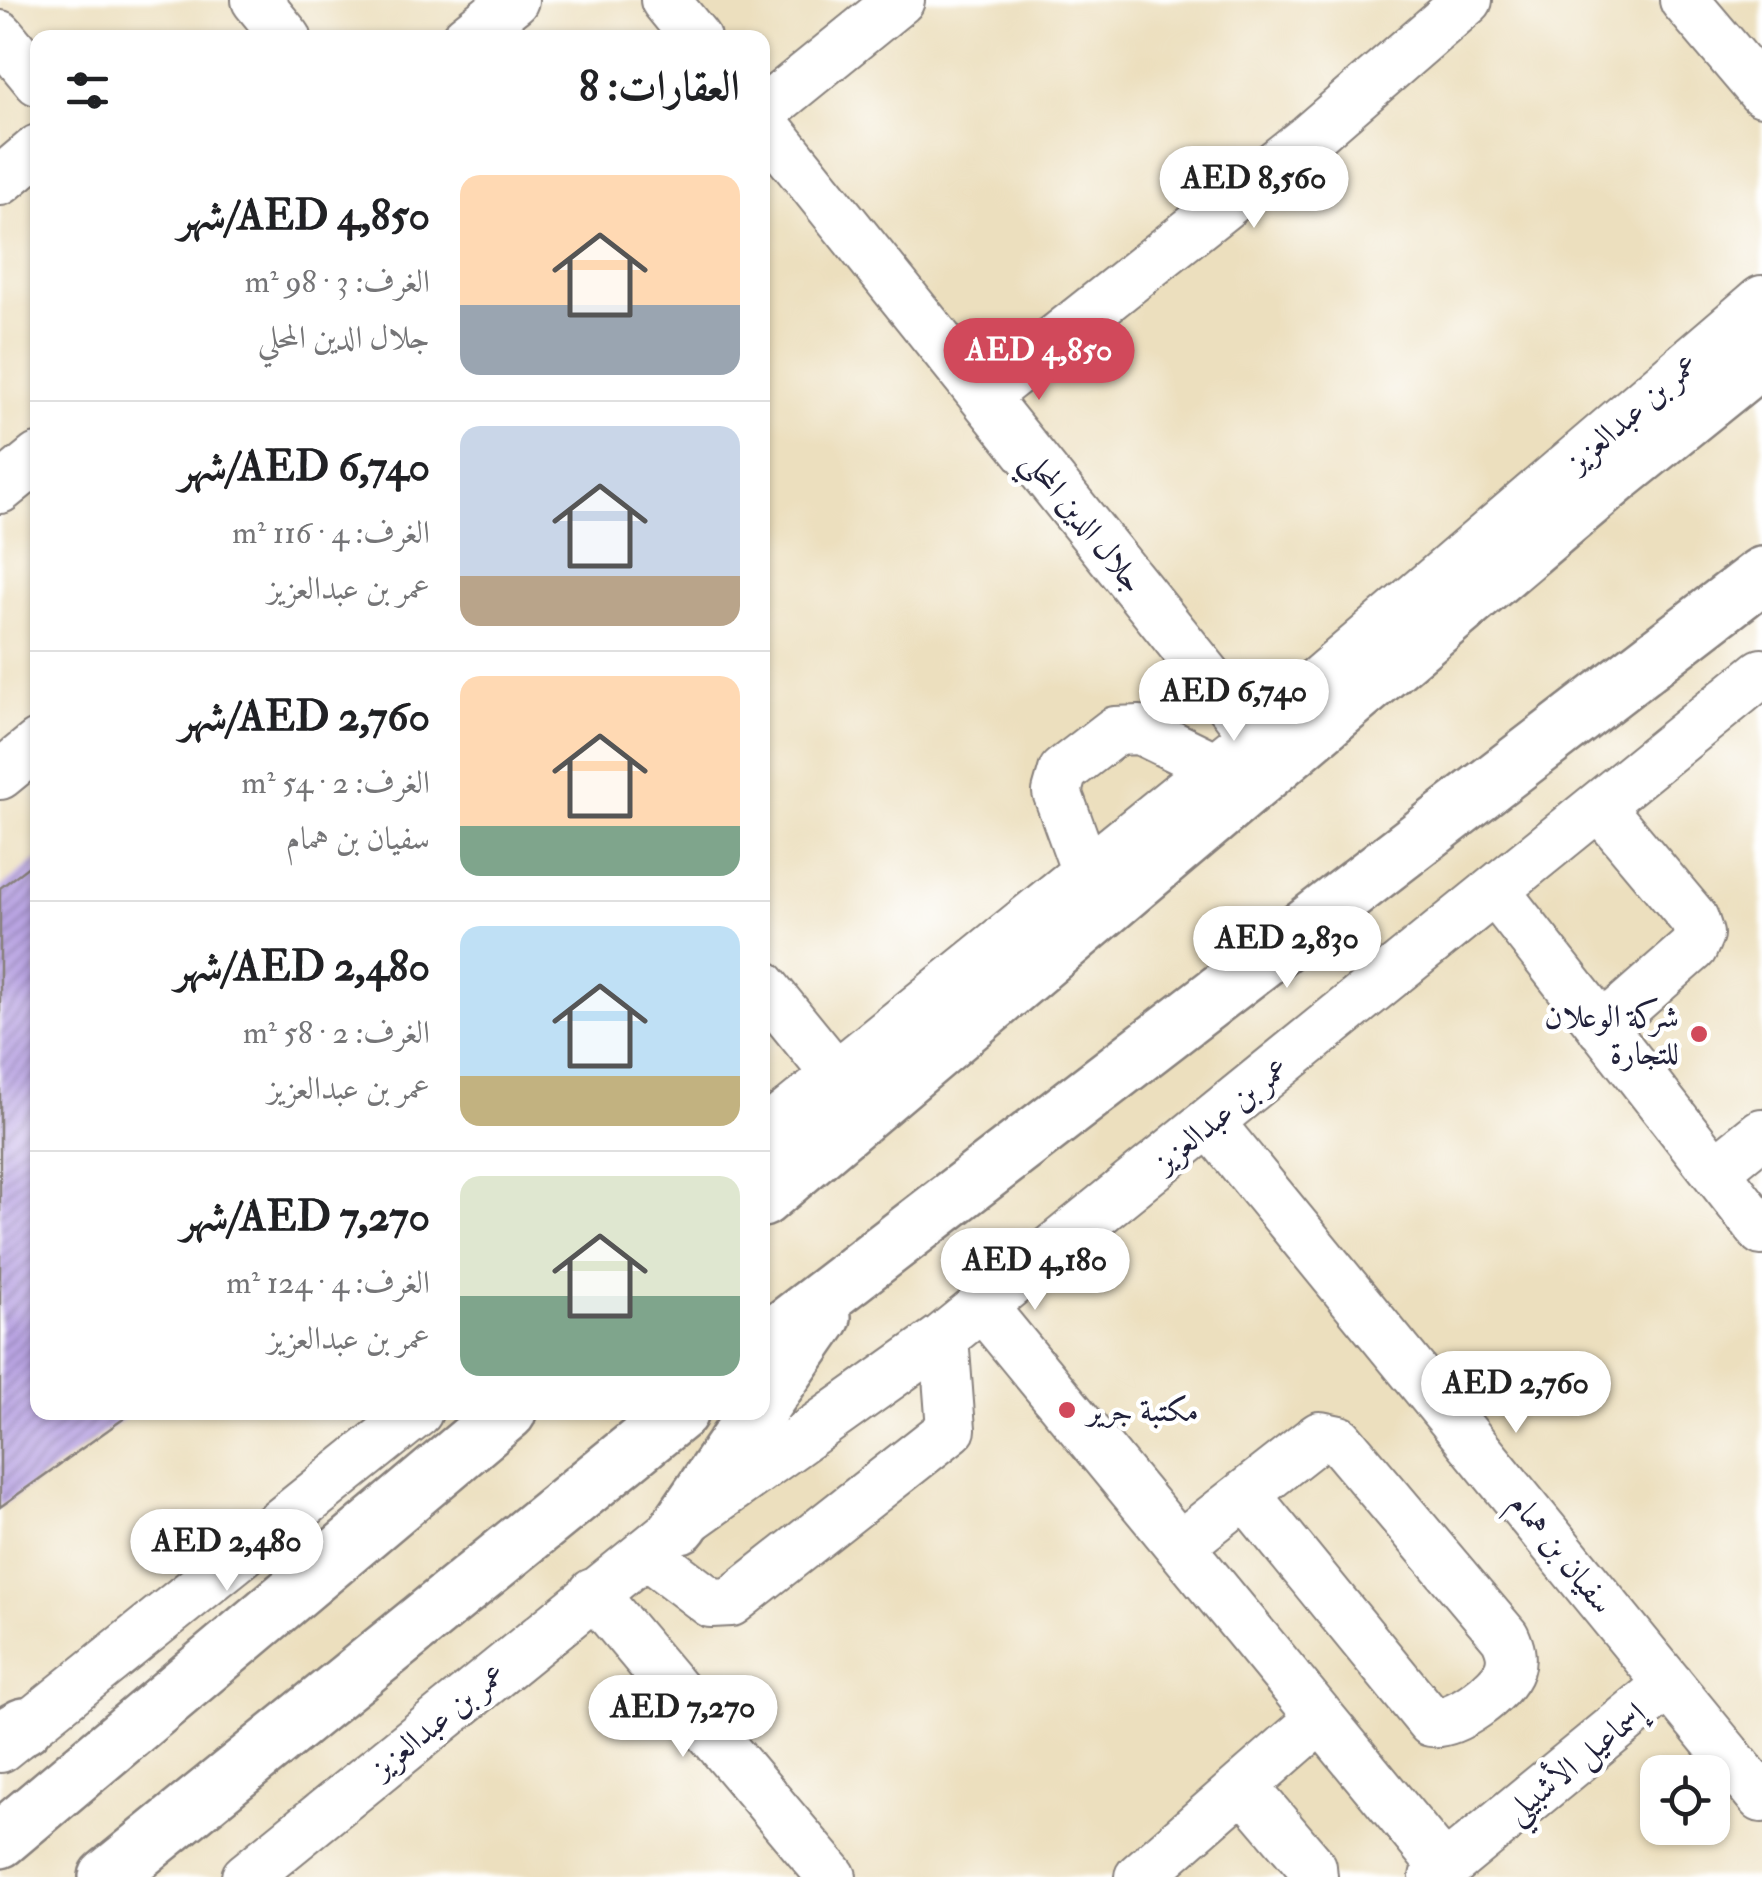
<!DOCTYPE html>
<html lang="ar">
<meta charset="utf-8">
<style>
body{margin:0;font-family:"IM FELL Double Pica",Amiri,serif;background:#f6f6f6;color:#202124;direction:rtl;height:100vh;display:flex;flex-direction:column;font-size:38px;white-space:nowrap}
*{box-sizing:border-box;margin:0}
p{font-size:32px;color:#757577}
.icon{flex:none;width:55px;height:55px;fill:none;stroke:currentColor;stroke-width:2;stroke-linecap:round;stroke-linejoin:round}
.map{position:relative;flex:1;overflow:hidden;direction:ltr}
.sheet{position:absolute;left:30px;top:30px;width:740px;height:1390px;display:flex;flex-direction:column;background:#fff;border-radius:20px;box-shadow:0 2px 8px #0004;direction:rtl}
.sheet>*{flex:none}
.fabs{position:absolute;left:1640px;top:1755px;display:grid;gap:20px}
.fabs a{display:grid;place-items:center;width:90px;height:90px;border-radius:20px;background:#fff;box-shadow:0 2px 8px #0004;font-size:50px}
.price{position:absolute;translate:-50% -85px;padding:0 22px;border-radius:35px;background:#fff;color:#222;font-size:32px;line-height:65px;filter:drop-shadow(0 2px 5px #0008)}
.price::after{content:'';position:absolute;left:50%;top:60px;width:30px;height:22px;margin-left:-15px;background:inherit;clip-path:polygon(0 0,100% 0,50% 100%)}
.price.selected{background:#d1495b;color:#fff}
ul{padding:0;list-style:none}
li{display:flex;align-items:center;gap:30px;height:250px;padding:0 30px}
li+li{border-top:2px solid #e0e0e0}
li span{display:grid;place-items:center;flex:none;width:280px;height:200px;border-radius:20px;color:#555}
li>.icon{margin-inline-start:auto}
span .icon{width:120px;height:120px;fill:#fffc;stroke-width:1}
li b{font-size:42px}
h2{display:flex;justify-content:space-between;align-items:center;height:120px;padding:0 30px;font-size:42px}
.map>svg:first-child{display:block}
.building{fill:url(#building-hatch)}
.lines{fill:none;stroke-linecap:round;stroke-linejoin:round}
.minor-casing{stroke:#87807c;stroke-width:52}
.major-casing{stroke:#87807c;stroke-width:60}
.minor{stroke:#fff;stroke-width:48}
.major{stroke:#fff;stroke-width:55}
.poi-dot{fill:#d1495b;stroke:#fff;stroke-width:4}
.labels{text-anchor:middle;stroke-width:9;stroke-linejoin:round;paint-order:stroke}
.street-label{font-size:32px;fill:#22223b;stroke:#fff}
.poi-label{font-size:32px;fill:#22223b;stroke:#fff;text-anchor:end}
</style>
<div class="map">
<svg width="1762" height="1877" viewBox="0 0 1762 1877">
<defs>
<pattern id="building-hatch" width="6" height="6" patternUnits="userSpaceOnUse" patternTransform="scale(2.5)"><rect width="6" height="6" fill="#b9a4e2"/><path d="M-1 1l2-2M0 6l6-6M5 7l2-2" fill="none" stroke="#9685b8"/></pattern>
</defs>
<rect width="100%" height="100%" fill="#fff"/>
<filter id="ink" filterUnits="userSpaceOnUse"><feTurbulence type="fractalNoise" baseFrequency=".01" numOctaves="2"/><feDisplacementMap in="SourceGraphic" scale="20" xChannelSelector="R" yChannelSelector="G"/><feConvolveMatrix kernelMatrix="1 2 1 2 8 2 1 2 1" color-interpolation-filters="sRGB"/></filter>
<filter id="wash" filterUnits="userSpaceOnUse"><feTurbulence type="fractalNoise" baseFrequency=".0048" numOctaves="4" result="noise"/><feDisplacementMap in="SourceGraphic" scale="40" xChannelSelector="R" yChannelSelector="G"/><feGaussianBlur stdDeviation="2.25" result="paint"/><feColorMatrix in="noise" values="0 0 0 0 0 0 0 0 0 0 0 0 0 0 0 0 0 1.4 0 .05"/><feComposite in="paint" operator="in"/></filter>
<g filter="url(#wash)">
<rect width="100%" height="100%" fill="#ecdfbe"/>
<g id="blocks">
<path class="building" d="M 38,859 L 38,1412 L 133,1412 L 0,1507 L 0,888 Z"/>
</g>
</g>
<g filter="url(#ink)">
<use href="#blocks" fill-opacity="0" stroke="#87807c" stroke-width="2.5"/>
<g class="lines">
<g class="minor-casing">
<path id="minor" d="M 256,0 L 287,38
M 665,0 L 696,38
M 1684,0 L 1762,92
M 0,35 L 38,81
M 466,38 L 514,0
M 762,112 L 900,0
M 762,121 L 1255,735
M 0,181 L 38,149
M 984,396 L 1310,137 L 1468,0
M 0,489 L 38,458
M 0,775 L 38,744
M 1600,807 L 1694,919 L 1699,934 L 1693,948 L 1602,1028
M 1086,872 L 1057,792 L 1063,771 L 1115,731 L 1140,730 L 1216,767
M 1496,892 L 1762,1231
M 762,984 L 836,1075
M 1210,1123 L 1762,1798
M 762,1135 L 1255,735 L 1762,300
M 1715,1171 L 1762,1133
M 982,1306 L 1445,1869
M 1179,1546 L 1313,1441 L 1320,1436 L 1339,1440 L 1505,1637 C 1510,1648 1513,1657 1509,1669 C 1502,1690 1454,1726 1431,1722 L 1245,1494
M 645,1553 L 711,1603 L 731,1602 L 951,1429 L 944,1337
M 593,1593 L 832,1877
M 0,1748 L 418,1412
M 1243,1786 L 1312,1867 L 1313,1877
M 246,1877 L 680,1525 L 944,1337 L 1762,673
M 1139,1877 L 1321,1718
M 1434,1877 L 1669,1684"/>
</g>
<g class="major-casing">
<path id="major" d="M 762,1199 L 1617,475 L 1762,358
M 762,1345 L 1762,575
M 762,1405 L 823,1317
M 680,1525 L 757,1412
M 0,1739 L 24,1726
M 0,1840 L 508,1412
M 107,1877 L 680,1412"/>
</g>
<use href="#minor" class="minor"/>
<use href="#major" class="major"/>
</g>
</g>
<g class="poi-dot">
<circle cx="1699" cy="1034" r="10"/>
<circle cx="1067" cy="1410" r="10"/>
</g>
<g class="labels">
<g class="street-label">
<text transform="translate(1632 412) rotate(-41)" y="11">عمر بن عبدالعزيز</text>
<text transform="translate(1084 521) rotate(51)" y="11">جلال الدين المحلي</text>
<text transform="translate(1221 1114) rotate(-39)" y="11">عمر بن عبدالعزيز</text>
<text transform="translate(1562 1553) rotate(51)" y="11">سفيان بن همام</text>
<text transform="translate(438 1720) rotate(-39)" y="11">عمر بن عبدالعزيز</text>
<text transform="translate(1575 1762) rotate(-39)" y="11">إسماعيل الأشبيلي</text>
</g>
<g class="poi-label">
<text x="1679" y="1027">شركة الوعلان<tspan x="1679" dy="37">للتجارة</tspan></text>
<text x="1087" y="1421" text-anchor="start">مكتبة جرير</text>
</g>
</g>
</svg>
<div class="fabs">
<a><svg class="icon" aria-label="locate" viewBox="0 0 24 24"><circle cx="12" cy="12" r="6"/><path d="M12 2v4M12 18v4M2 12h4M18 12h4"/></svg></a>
</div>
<b class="price" style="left:1254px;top:231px">AED 8,560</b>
<b class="price selected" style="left:1039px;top:403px">AED 4,850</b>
<b class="price" style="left:1234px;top:744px">AED 6,740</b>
<b class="price" style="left:1287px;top:991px">AED 2,830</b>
<b class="price" style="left:1035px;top:1313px">AED 4,180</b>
<b class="price" style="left:1516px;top:1436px">AED 2,760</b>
<b class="price" style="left:227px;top:1594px">AED 2,480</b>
<b class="price" style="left:683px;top:1760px">AED 7,270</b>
<section class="sheet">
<h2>العقارات: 8<svg class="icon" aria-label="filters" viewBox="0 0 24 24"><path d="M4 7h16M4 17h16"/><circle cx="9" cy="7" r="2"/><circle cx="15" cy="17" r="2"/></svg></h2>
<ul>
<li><span style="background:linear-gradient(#ffd9b3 65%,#9aa5b1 0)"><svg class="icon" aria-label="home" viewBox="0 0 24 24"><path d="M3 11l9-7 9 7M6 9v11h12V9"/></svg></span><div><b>AED 4,850/شهر</b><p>الغرف: 3 · 98 m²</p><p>جلال الدين المحلي</p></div></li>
<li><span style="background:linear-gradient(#c9d6e8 75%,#b9a48a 0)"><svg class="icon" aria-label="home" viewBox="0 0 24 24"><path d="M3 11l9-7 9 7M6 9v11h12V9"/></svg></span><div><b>AED 6,740/شهر</b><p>الغرف: 4 · 116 m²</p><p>عمر بن عبدالعزيز</p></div></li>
<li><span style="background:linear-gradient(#ffd9b3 75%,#7fa58c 0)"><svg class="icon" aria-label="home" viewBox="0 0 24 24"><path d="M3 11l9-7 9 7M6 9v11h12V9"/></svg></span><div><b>AED 2,760/شهر</b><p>الغرف: 2 · 54 m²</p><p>سفيان بن همام</p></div></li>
<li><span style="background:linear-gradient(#bfe0f5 75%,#c2b280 0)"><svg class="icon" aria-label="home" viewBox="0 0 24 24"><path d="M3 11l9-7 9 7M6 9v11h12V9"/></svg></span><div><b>AED 2,480/شهر</b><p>الغرف: 2 · 58 m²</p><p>عمر بن عبدالعزيز</p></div></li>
<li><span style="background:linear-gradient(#dfe7d0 60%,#7fa58c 0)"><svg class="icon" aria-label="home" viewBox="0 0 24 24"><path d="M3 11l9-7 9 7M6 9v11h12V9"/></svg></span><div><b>AED 7,270/شهر</b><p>الغرف: 4 · 124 m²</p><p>عمر بن عبدالعزيز</p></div></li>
</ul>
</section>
</div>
